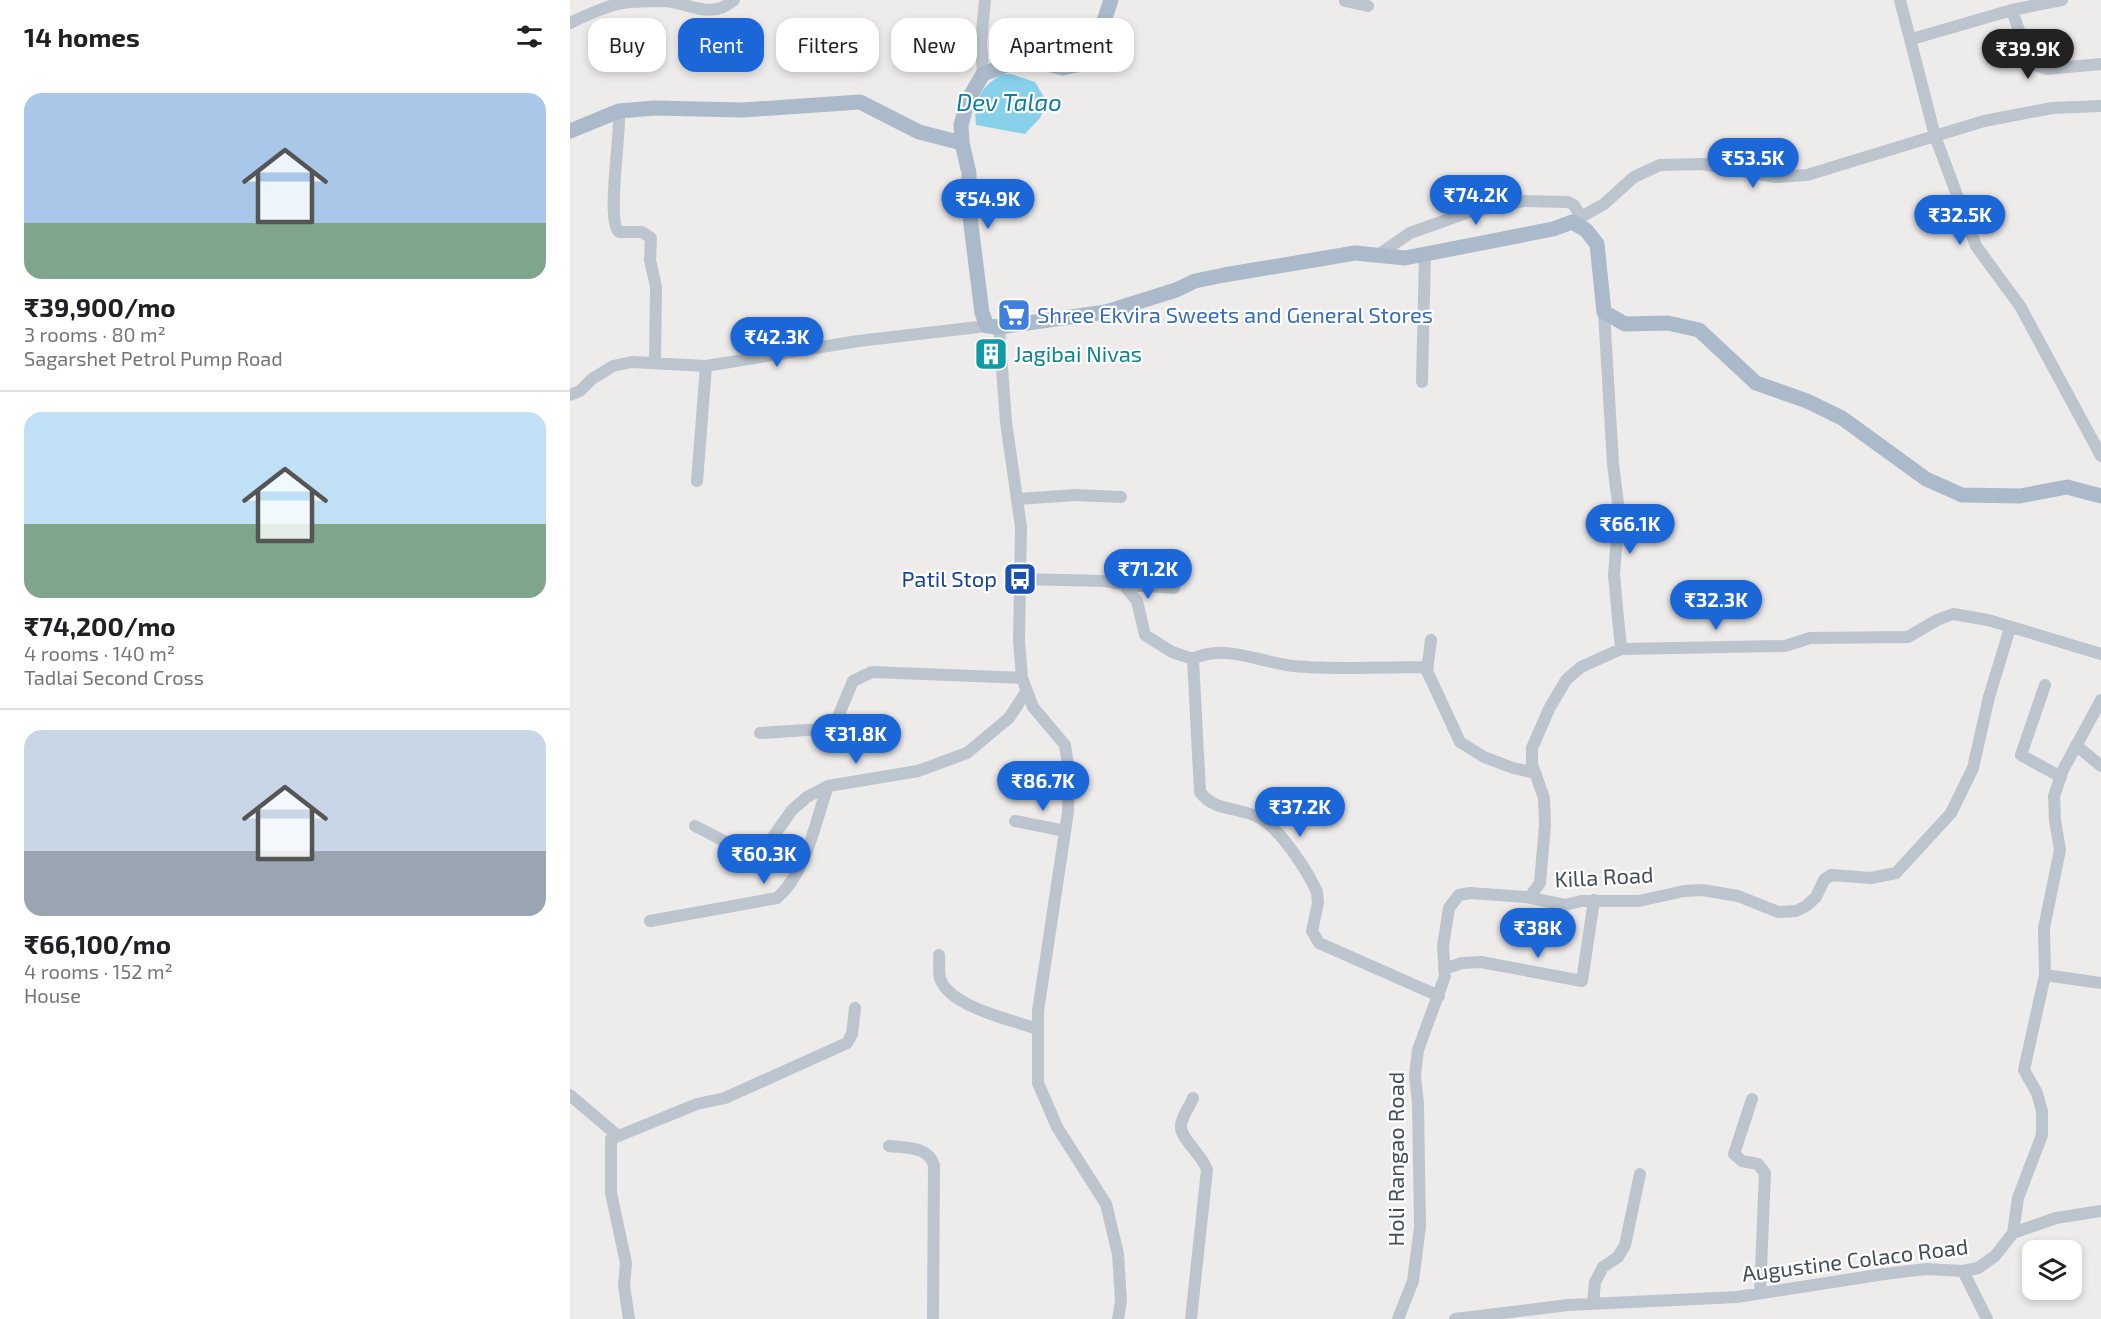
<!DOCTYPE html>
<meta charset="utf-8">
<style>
body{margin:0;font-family:"Exo 2",sans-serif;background:#f2f2f2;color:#202124;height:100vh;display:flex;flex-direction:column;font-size:22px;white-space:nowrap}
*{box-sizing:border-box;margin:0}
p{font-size:20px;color:#757577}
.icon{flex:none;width:33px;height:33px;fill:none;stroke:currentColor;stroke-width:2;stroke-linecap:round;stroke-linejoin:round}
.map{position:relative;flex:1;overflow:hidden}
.sheet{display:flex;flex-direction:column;background:#fff;width:570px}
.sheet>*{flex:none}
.guide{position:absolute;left:18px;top:18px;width:570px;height:54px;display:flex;gap:12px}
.fabs{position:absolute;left:1452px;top:1240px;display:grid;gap:12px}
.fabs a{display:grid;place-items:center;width:60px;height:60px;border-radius:12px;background:#fff;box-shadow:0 3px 9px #0003;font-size:30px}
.price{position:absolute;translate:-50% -51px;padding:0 14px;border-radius:21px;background:#1b67d8;color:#fff;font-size:20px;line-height:39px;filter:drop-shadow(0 2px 3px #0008)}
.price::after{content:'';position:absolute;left:50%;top:36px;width:18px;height:14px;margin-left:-9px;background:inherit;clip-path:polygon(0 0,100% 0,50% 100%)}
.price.active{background:#222;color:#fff}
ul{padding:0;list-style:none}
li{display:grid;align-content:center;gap:12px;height:318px;padding:0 24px}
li+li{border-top:2px solid #e0e0e0}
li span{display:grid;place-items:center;height:186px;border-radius:18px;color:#555}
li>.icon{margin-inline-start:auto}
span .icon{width:108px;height:108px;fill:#fffc;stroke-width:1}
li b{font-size:26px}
h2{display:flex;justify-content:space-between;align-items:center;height:72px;padding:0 24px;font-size:26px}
.tag{padding:0 21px;border-radius:18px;background:#fff;box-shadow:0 3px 9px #0003;font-size:21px;line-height:54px}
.tag.active{background:#1b67d8;color:#fff}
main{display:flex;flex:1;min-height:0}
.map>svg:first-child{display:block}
.water{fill:#86d1e9}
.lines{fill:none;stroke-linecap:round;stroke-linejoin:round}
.minor{stroke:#bcc5ce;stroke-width:12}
.major{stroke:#abbacb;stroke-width:15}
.labels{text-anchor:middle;stroke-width:4.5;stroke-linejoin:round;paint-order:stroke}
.shop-label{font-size:22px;fill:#366cbe;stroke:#fff;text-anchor:start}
.culture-label{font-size:22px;fill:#0d838f;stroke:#fff;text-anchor:start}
.transit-label{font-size:22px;fill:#164399;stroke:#fff;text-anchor:end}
.street-label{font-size:22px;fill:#444e58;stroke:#fff}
.water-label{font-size:24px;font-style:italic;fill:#0e7da1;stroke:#fff}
</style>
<main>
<section class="sheet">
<h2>14 homes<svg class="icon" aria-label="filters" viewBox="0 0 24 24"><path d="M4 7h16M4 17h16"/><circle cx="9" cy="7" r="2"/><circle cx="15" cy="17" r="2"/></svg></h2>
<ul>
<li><span style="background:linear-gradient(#a9c7e8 70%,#7fa58c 0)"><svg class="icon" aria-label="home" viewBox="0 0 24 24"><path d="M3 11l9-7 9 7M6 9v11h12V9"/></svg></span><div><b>₹39,900/mo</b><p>3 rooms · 80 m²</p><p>Sagarshet Petrol Pump Road</p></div></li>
<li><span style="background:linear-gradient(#bfe0f5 60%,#7fa58c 0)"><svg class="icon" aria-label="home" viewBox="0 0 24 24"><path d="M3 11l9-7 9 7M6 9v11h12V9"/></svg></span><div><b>₹74,200/mo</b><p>4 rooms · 140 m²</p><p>Tadlai Second Cross</p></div></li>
<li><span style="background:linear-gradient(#c9d6e8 65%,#9aa5b1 0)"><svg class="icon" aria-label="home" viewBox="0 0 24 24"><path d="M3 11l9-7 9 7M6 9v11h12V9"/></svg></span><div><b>₹66,100/mo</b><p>4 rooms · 152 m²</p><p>House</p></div></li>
</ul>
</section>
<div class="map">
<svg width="1531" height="1319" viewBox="0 0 1531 1319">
<rect width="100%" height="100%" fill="#eeebeb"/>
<path class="water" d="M 432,74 L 441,74 L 465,82 L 477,102 L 470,118 L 455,134 L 406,125 C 403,100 411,87 432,74 Z"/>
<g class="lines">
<path class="minor" d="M 1330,0 L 1365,136 L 1406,246 L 1450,306 L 1531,456
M 775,1 L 798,6
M 1442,10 L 1460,63 L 1477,69 L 1531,64
M 0,23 C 15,16 31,8 48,4 C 61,1 80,1 94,1 C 118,2 140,21 164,0
M 1342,39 L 1442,10 L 1492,0
M 413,74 L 411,42 L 415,0
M 49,111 C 51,134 36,221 49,232 L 72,232 L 81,238 L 80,260 L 86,287 L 85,362
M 1002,222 L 1034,204 L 1064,177 L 1090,165 L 1133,164 L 1206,177 L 1237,175 L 1414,121 L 1482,108 L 1531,106
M 808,255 L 840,233 L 899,212 L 953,201 L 998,202 L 1004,205 L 1011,217
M 1034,312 L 1043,464 L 1049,511 L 1044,575 L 1051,649
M 429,327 L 436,422 L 451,527 L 449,641 L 452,678 L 463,707 L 495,745 L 499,772 L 498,812 L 468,1011 L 468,1083 L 487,1127 L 536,1204 L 548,1254 L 551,1301 L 548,1319
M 852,382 L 855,254
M 0,395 L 10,391 L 22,379 L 43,366 L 62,362 L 136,366 L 288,341 L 417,326
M 127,481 L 136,366
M 448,499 L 505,495 L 551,497
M 450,579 L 535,581 L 553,584 L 567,601 L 575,635 L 602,652 L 623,659 C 654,643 692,663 723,666 C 767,670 813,667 858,667
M 553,584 L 604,588
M 861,640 L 857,671 L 890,742 L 914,757 L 943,768 L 965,773
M 623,659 L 630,792 C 644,812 671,807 690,818 C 711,830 737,870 747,892 L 748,903 L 742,931 L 749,943 L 869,996
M 1475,685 L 1451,755 L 1491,777
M 190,733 L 252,729 L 265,724 L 283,681 L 302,672 L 452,678
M 1506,745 L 1531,766
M 445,821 L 495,831
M 125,826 L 166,847 L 191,848 L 198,844 L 222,810 L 237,797 L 258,786 L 348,771 L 397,753 L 439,718 L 456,692
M 959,898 L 970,883 L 975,825 L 974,798 L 962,764 L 962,748 L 979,709 L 996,680 L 1011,667 L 1051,649 L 1215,646 L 1240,638 L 1338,637 L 1367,620 L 1383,614 L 1418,620 L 1531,654
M 80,921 L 207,898 C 237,872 245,822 258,786
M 369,955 C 370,962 368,971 370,978 C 379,1007 442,1020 468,1029
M 874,969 L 892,963 L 911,962 L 1012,981 L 1024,900
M 1475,975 L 1531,983
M 0,1095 L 48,1136
M 1182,1099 L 1164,1154 L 1172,1161 L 1188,1164 L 1195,1173 L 1190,1293
M 319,1146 C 335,1148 358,1146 364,1165 L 363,1319
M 1443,1233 L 1486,1218 L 1531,1211
M 1393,1271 L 1417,1319
M 1023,1304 L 1025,1282 L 1033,1267 L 1048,1257 L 1055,1245 L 1070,1174
M 59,1319 L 54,1286 L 56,1263 L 41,1193 L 41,1139 L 127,1104 L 155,1098 L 277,1043 L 282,1034 L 285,1008
M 621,1319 L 637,1170 C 633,1155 609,1138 611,1125 C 612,1116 620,1106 623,1098
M 828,1319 L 843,1281 L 850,1227 L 848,1104 L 845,1075 L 848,1050 L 875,976 L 873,946 L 879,908 L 889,895 L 900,893 L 956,897 L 995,905 L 1011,901 L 1069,901 L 1114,891 L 1132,890 L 1168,896 L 1208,912 L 1226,911 L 1236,906 L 1246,897 L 1254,880 L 1261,875 L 1301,878 L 1326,873 L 1381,813 L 1403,768 L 1419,697 L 1440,628
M 885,1319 L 998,1305 L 1167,1297 L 1314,1274 L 1356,1269 L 1393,1271 L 1408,1268 L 1425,1256 L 1443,1233 L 1448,1198 L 1472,1135 L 1472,1111 L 1467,1093 L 1454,1070 L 1475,975 L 1474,928 L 1490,850 L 1485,820 L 1484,796 L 1493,770 L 1531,700"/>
<path class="major" d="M 541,0 L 533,24 L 512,64 L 493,68 L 468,62 L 442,63 L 413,74 L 398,100 L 391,125 L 392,143 L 399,173 L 399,209 L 412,313 L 417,326 L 429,327 L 536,312 L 606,290 L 625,281 L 654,275 L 785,253 L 835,258 L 983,229 L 1002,222 L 1016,230 L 1027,244 L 1034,312 L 1055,324 L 1098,323 L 1129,330 L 1186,383 L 1237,401 L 1272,418 L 1356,479 L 1392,495 L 1450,496 L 1497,487 L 1531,496
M 0,131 L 49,111 L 85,108 L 172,110 L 290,102 L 349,132 L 392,143"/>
</g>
<defs>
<g id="supermarket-square" transform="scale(1.725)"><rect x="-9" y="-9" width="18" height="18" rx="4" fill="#3f7fe0" stroke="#fff"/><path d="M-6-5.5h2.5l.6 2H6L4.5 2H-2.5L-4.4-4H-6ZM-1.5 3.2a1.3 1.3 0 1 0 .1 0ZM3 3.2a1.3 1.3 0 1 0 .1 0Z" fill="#fff"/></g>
<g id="building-square" transform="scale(1.725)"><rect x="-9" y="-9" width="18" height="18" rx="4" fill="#0f9aa8" stroke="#fff"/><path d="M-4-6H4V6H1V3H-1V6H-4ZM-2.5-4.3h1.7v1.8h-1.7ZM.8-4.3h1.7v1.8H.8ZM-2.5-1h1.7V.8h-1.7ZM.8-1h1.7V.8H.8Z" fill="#fff"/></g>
<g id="bus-square" transform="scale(1.725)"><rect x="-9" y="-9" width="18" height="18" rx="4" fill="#1a4fb4" stroke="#fff"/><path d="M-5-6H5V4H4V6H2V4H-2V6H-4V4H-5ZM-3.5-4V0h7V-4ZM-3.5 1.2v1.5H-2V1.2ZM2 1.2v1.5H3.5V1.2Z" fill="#fff"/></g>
</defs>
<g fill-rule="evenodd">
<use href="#supermarket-square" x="444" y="315"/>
<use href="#building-square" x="421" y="354"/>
<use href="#bus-square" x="450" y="579"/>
</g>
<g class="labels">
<g class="shop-label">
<text x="467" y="323">Shree Ekvira Sweets and General Stores</text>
</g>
<g class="culture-label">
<text x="444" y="362">Jagibai Nivas</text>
</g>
<g class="transit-label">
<text x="427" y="587">Patil Stop</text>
</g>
<g class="street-label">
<text transform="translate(1034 877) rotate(-3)" y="8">Killa Road</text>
<text transform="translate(826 1159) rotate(-90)" y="8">Holi Rangao Road</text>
<text transform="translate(1285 1260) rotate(-7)" y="8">Augustine Colaco Road</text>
</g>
<g class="water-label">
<text x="439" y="111">Dev Talao</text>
</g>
</g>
</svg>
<div class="fabs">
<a><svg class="icon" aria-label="layers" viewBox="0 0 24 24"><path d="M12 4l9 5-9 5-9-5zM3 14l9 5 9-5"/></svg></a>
</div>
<b class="price active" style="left:1458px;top:80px">₹39.9K</b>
<b class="price" style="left:1183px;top:189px">₹53.5K</b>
<b class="price" style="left:906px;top:226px">₹74.2K</b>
<b class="price" style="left:418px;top:230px">₹54.9K</b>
<b class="price" style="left:1390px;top:246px">₹32.5K</b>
<b class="price" style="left:207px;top:368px">₹42.3K</b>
<b class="price" style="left:1060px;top:555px">₹66.1K</b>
<b class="price" style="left:578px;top:600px">₹71.2K</b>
<b class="price" style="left:1146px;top:631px">₹32.3K</b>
<b class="price" style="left:286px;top:765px">₹31.8K</b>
<b class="price" style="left:473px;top:812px">₹86.7K</b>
<b class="price" style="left:730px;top:838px">₹37.2K</b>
<b class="price" style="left:194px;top:885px">₹60.3K</b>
<b class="price" style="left:968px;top:959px">₹38K</b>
<div class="guide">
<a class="tag">Buy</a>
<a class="tag active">Rent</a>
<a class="tag">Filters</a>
<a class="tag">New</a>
<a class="tag">Apartment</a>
</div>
</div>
</main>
